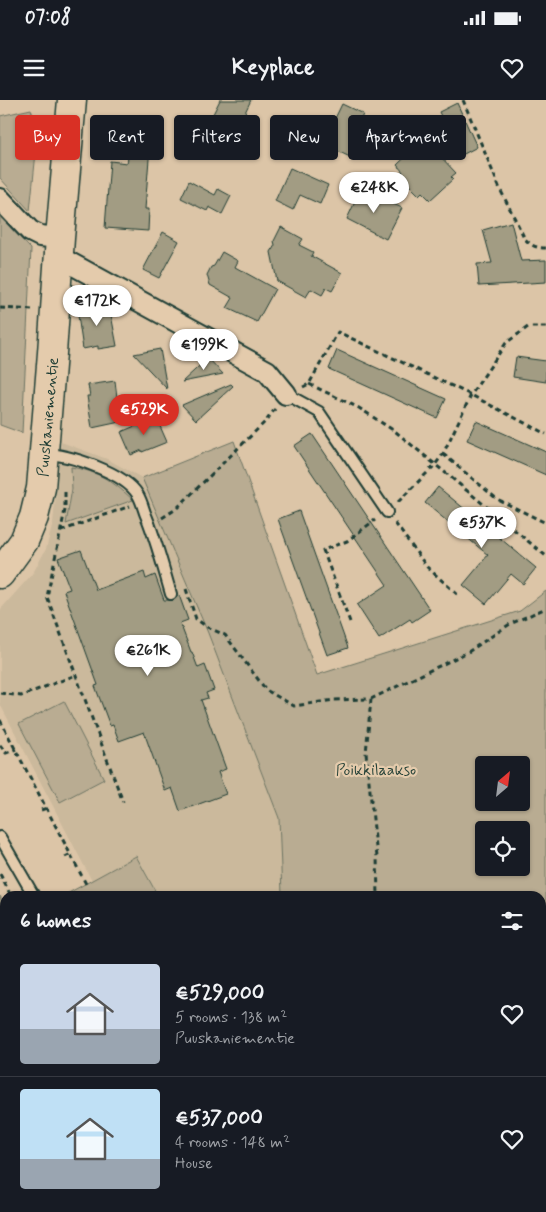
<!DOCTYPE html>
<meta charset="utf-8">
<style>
body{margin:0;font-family:Mynerve,sans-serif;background:#20242c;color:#f1f3f6;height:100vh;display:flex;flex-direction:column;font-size:19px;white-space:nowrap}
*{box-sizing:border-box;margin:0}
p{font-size:16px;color:#9ea1a6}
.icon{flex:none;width:28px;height:28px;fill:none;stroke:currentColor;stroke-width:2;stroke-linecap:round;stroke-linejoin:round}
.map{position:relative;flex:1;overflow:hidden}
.sheet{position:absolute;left:0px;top:791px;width:546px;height:321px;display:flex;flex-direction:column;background:#171b24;border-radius:15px 15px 0 0;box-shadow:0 1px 4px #0004}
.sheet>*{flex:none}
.top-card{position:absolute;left:15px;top:15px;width:516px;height:45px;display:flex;gap:10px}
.needle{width:32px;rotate:28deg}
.buttons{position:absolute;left:475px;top:656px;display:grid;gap:10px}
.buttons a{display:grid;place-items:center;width:55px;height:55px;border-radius:5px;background:#171b24;box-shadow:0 1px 4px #0004;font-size:25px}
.price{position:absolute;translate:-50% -42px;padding:0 11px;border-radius:18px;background:#fff;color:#222;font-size:16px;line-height:32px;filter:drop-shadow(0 1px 2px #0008)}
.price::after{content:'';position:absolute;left:50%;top:30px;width:15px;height:11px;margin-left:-8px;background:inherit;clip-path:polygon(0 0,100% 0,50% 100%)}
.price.on{background:#d93025;color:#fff}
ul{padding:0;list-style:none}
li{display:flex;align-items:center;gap:15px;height:125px;padding:0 20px}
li+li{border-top:1px solid #363941}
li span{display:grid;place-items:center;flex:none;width:140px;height:100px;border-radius:5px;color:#555}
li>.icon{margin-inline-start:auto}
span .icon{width:60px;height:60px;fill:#fffc;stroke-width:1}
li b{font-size:21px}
h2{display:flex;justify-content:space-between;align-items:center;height:60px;padding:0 20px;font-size:21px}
.pill{padding:0 18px;border-radius:5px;background:#171b24;box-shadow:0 1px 4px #0004;font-size:18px;line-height:45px}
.pill.on{background:#d93025;color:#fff}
.status{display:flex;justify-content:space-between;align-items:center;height:35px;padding:0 25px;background:#171b24;direction:ltr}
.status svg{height:14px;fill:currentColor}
header{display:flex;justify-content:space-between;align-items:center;height:65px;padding:0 20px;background:#171b24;font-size:22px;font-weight:700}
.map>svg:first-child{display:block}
.built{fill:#cbb99c}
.green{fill:#b9ac92;stroke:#6c7463;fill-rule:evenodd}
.water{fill:#8c8b76;stroke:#606c5c}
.building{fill:#a29c83;stroke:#1f3d34}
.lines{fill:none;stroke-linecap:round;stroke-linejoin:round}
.lane-casing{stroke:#1f3d34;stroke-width:14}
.street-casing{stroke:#1f3d34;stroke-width:24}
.secondary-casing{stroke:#1f3d34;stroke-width:31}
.path{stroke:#1f3d34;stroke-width:3;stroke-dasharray:5 4;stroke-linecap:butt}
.lane{stroke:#e4cbac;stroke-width:10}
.street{stroke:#e4cbac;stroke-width:20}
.secondary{stroke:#e4cbac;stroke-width:28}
.labels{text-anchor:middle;stroke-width:4.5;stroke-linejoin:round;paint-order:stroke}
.street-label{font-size:16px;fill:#1f3d34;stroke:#e4cbac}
.park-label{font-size:16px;fill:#274339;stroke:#e4cbac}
</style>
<div class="status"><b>07:08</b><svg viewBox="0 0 49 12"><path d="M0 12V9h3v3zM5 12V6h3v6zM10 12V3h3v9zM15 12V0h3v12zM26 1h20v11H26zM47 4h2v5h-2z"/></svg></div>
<header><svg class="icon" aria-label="menu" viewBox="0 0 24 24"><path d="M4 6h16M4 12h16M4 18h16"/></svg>Keyplace<svg class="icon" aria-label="heart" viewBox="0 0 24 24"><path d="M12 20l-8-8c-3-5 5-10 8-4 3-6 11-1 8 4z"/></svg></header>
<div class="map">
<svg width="546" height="1112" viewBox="0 0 546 1112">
<rect width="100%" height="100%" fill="#dcc5a7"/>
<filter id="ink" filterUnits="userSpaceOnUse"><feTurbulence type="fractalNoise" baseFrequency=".02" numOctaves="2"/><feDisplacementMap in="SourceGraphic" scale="10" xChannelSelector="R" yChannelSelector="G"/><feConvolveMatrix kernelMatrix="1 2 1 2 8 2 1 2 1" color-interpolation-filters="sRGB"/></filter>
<g filter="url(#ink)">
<path class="built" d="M 61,342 L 107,359 L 142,378 L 208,533 L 279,718 L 282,794 L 272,796 L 158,796 L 136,756 L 92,781 L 0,604 L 0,510 L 33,473 L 46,449 L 53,423 Z"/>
<path class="green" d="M 31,9 L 38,33 L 30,111 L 0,78 L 0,16 Z
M 0,117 L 31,149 L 22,333 L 0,325 Z
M 234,341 L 317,575 L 520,511 L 546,491 L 546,871 L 541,876 L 541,796 L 272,796 L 282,794 L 279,718 L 208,533 L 142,378 ZM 484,665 L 521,665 L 521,702 L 484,702 ZM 484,730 L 521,730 L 521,768 L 484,768 Z
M 71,367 C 98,371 114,382 133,400 L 66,424 L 72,389 Z
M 64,601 L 104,679 L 60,702 L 19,624 Z
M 136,756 L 158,796 L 63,796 Z
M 0,796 L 5,805 L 5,1108 L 359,1108 L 359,1112 L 0,1112 Z"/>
<path class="water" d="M 546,871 L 546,1112 L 359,1112 L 359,1108 L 541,1108 L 541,876 Z"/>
<path class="building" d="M 220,0 L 251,0 L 238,27 L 213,14 Z
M 457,3 L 477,47 L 460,56 L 439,12 Z
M 342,4 L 363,14 L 360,22 L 369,26 L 357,49 L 354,48 L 350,57 L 327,46 L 331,39 L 326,37 Z
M 133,31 L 151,34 L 145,109 L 149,109 L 148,131 L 105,128 L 110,61 L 127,63 Z
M 426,41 L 456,73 L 451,77 L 453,79 L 430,100 L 422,92 L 419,95 L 399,75 L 403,72 L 397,65 L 419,44 L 421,45 Z
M 290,68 L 328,85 L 320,104 L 300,95 L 293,110 L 275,101 Z
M 189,81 L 215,95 L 218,89 L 231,96 L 222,114 L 209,107 L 207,111 L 181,98 Z
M 360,91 L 364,94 L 366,91 L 402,108 L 386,139 L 347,119 Z
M 511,122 L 521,161 L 546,160 L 546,182 L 479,186 L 477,164 L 492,163 L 483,130 Z
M 281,127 L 303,139 L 299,145 L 313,152 L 311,156 L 342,173 L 332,191 L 326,188 L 322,195 L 311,189 L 306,197 L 277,181 L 271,152 L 275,145 L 274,141 Z
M 163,132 L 179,141 L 159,178 L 143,170 Z
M 222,152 L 238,161 L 235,167 L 275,189 L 257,222 L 227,208 L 233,198 L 210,185 L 207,175 L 211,167 L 214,166 Z
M 109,204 L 117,246 L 98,249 L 98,246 L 83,249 L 77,209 Z
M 160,249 L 167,289 L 134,254 Z
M 337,250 L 446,299 L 437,318 L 329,269 Z
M 516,257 L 546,261 L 546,282 L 513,277 Z
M 208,258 L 223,274 L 182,282 Z
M 115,281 L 120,322 L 92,328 L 87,296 L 90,296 L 88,285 Z
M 231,284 L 233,286 L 196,320 L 182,305 Z
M 156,317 L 167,342 L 142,352 L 142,350 L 131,355 L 121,332 Z
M 476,321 L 546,352 L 546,375 L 467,340 Z
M 312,334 L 430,510 L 412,522 L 410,519 L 379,539 L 357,505 L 387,485 L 294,346 Z
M 438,387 L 536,468 L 523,484 L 511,474 L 486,504 L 463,485 L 488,455 L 425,403 Z
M 299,411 L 348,548 L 327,555 L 278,419 Z
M 81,450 L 96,490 L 144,472 L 146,479 L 155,475 L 164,500 L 173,500 L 179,495 L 188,520 L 180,523 L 191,552 L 192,552 L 198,568 L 205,565 L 214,590 L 206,593 L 208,598 L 201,600 L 226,669 L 218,672 L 226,694 L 180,711 L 172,688 L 165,691 L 144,632 L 119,641 L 113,625 L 110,626 L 95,586 L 98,585 L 64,491 L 70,489 L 58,458 Z"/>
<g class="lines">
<g class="lane-casing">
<path id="lane" d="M 286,294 L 319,312 L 387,412
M 44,354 C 69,354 125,373 138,395 C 141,400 143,407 145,413 C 156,439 163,467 171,494
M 0,737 L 34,796"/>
</g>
<g class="street-casing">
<path id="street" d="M 0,99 L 30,131 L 40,136 L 60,138
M 59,157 L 267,271 L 286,294"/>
</g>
<g class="secondary-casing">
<path id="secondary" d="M 0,474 L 24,441 L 34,417 L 41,388 L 52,253 L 60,138 L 72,0"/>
</g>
<path class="path" d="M 463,0 L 500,89 L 525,139 C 532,146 536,148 546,148
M 0,208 L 34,210
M 309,284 L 359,308 L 396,332 L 546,456
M 303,287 L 309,284 L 338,232 L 471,295 L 546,334
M 443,354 L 497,399 L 546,423
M 65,392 L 65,410 L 47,497 L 123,702
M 398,402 L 435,365 L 443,354 L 471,295 L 506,243 L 528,227 L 546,227
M 162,418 L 176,409 L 266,321 L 275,309
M 395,423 L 427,467 L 458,495
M 61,431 L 130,406
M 186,489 L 196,519 L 207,527 L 225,535 L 266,590 L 294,606 L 334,600 L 371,599 L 468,552 L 510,524 L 546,508
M 350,522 L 323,450 L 347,441 L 375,420
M 0,593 L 21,596 L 76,575
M 371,599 L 366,653 L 377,757 L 378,796
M 0,620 L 86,784
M 0,645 L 6,653 L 16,649
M 41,710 L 47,708
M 65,757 L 71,754
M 0,774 L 11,796
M 541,857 L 546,852
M 0,974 L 5,974
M 104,1108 L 106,1112
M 290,1108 L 290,1112"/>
<use href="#lane" class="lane"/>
<use href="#street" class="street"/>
<use href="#secondary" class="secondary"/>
</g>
</g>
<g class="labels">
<g class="street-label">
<text transform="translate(47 317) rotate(-85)" y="6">Puuskaniementie</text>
</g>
<g class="park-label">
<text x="376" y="675">Poikkilaakso</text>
</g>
</g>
</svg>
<div class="buttons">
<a><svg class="needle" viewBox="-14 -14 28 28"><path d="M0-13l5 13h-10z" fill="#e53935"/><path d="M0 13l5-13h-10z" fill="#9ea1a6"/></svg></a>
<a><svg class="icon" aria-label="locate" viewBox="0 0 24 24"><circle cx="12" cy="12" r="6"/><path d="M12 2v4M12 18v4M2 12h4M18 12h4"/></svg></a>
</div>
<b class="price" style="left:374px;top:114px">€248K</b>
<b class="price" style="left:97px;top:227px">€172K</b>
<b class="price" style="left:204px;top:271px">€199K</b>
<b class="price on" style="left:144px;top:336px">€529K</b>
<b class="price" style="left:482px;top:449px">€537K</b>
<b class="price" style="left:148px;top:577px">€261K</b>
<div class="top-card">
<a class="pill on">Buy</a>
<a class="pill">Rent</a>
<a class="pill">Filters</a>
<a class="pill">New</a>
<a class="pill">Apartment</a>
</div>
<section class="sheet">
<h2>6 homes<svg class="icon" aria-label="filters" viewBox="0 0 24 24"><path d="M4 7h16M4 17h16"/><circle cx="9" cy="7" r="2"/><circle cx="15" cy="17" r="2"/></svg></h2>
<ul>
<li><span style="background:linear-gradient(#c9d6e8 65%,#9aa5b1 0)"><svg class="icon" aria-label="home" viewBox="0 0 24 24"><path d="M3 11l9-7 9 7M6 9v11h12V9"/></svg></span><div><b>€529,000</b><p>5 rooms · 138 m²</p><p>Puuskaniementie</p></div><svg class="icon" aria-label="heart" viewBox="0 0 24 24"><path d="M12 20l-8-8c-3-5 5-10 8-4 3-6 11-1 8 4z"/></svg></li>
<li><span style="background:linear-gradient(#bfe0f5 70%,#9aa5b1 0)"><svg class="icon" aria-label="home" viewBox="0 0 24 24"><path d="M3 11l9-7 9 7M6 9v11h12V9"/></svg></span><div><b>€537,000</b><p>4 rooms · 148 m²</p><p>House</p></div><svg class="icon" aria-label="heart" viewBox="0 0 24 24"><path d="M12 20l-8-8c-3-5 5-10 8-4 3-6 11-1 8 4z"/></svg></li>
</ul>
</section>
</div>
